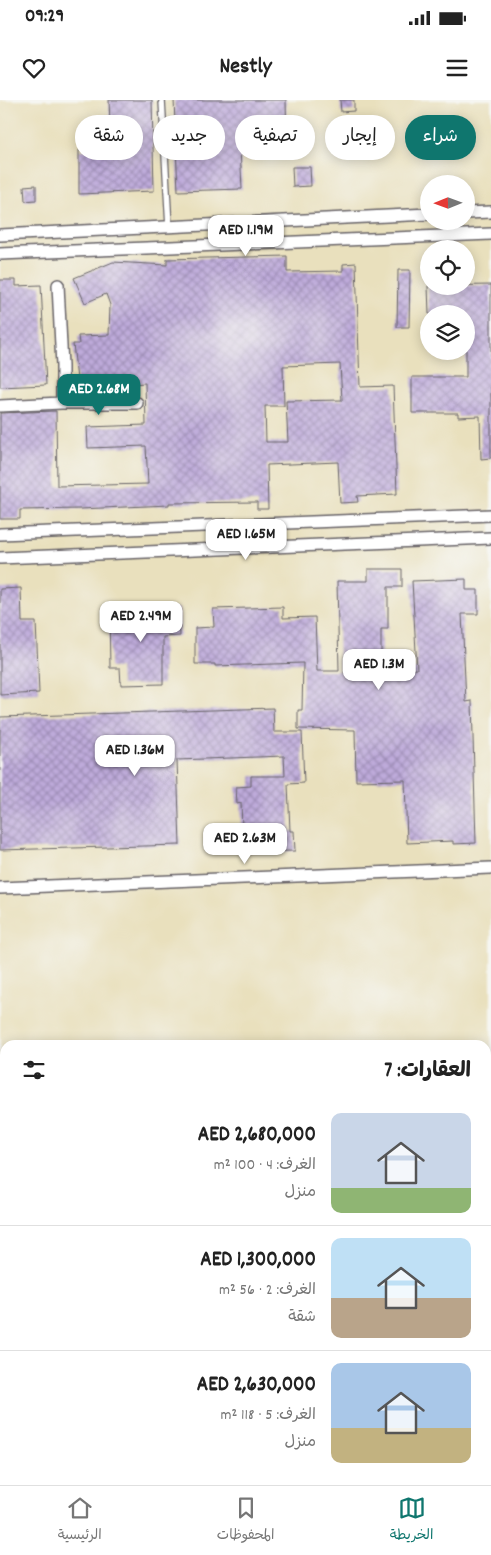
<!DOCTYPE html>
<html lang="ar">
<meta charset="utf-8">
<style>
body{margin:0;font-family:Dekko,"Playpen Sans Arabic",sans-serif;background:#f2f2f2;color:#222;direction:rtl;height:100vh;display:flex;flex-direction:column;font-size:19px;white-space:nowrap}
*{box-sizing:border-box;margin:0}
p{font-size:16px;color:#767676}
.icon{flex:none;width:28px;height:28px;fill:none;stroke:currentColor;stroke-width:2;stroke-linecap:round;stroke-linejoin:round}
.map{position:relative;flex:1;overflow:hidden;direction:ltr}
.details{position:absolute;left:0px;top:940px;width:491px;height:445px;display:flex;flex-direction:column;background:#fff;border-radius:15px 15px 0 0;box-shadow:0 2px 12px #0003;direction:rtl}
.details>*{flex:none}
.guide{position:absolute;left:15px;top:15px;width:461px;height:45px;direction:rtl;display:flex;gap:10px}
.needle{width:32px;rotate:269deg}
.controls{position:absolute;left:420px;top:75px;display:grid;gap:10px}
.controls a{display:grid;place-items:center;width:55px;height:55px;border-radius:50%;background:#fff;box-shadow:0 2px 12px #0003;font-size:25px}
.price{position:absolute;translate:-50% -42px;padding:0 11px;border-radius:10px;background:#fff;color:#222;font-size:16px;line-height:32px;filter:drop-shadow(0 1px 2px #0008)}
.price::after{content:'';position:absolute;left:50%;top:30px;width:15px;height:11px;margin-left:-8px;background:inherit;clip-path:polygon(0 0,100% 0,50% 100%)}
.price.selected{background:#0f766e;color:#fff}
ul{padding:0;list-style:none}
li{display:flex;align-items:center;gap:15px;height:125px;padding:0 20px}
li+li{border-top:1px solid #e0e0e0}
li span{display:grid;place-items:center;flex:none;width:140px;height:100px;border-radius:10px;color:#555}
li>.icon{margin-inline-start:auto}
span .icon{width:60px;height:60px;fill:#fffc;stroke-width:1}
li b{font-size:21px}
h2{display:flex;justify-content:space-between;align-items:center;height:60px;padding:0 20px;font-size:21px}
.chip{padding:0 18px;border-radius:22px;background:#fff;box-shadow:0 2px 12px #0003;font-size:18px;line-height:45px}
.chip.selected{background:#0f766e;color:#fff}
.status{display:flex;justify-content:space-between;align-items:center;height:35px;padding:0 25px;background:#fff;direction:ltr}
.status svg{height:14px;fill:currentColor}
header{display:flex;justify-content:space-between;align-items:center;height:65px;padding:0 20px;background:#fff;font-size:22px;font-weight:700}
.dock{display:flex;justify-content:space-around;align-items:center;height:70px;border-top:1px solid #e0e0e0;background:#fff;font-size:14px;color:#767676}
.dock a{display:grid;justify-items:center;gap:2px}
.dock .selected{color:#0f766e}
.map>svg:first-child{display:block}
.building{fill:url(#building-cross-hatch);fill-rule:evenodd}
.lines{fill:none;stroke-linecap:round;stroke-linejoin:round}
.service-casing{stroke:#686468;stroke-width:8}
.minor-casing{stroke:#686468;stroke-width:14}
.tertiary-casing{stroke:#686468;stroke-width:18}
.service{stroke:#fff;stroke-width:5.5}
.minor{stroke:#fff;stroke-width:11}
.tertiary{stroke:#fff;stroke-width:15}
</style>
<div class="status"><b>09:29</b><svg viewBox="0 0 49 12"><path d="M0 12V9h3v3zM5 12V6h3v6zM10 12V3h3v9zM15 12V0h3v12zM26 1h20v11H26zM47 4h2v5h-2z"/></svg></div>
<header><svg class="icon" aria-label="menu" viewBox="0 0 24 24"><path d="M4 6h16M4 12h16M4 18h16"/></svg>Nestly<svg class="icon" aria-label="heart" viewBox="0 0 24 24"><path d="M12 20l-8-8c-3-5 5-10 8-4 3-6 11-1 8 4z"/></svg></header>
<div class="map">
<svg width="491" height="1385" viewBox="0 0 491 1385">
<defs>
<pattern id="building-cross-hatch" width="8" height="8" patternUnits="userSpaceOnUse" patternTransform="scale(1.25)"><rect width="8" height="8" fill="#beaada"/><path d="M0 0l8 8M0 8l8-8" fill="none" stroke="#9a8ab2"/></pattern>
</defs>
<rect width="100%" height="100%" fill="#f6f6f2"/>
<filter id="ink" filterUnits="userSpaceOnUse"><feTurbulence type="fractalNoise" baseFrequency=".02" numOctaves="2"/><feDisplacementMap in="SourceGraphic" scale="10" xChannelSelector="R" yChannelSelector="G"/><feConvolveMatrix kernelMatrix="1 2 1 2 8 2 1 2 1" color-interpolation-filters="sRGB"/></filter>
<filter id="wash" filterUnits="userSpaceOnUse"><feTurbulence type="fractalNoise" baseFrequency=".0096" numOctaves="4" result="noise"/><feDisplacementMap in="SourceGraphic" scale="20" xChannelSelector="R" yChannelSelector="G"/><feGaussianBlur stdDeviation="1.12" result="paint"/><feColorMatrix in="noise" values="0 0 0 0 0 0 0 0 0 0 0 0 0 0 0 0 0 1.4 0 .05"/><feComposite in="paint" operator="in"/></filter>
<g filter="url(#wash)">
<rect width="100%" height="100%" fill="#e9e0bd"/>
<g id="blocks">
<path class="building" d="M 109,0 L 152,0 L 154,91 L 79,94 L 79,50 L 111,49 Z
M 174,0 L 286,0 L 287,47 L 240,48 L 242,89 L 178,91 Z
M 340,0 L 354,0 L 354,11 L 341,12 Z
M 292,67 L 310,67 L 311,86 L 293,87 Z
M 36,85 L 36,100 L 25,101 L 24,86 Z
M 287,156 L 287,172 L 343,171 L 343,164 L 356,163 L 360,287 L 393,286 L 397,394 L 357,396 L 358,402 L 340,403 L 338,362 L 267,365 L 268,409 L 257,409 L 257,402 L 169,403 L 169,405 L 80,409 L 20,410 L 20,419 L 0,419 L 0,313 L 56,311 L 57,386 L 148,384 L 146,346 L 88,348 L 87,327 L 146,325 L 145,283 L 78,288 L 73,244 L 79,244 L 78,236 L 109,235 L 110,205 L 106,194 L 85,203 L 74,178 L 113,162 L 167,165 L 167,159 ZM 340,264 L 342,300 L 286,301 L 288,342 L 266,342 L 265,306 L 284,306 L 283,266 Z
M 398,170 L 410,170 L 409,227 L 397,227 Z
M 0,180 L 16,180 L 16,186 L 41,185 L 46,285 L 0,287 Z
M 491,185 L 491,358 L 481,359 L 480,316 L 458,317 L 458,313 L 412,313 L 412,277 L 466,277 L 466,214 L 429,214 L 428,186 Z
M 368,469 L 402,469 L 402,487 L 388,487 L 388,529 L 381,529 L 381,571 L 417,569 L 412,481 L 466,479 L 466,490 L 478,490 L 478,514 L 462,514 L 466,602 L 472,601 L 476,743 L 453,744 L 453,741 L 407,743 L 405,680 L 356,681 L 355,630 L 298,629 L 298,610 L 302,610 L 303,563 L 215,566 L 215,564 L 195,564 L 195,528 L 214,527 L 213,509 L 283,507 L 283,518 L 315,517 L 317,571 L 339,571 L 337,481 L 368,481 Z
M 21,488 L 22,522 L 36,522 L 39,593 L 0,595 L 0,489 Z
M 179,508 L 180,536 L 163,537 L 163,584 L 121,585 L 120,568 L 110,568 L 109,509 Z
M 273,608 L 274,632 L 302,632 L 304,683 L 288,684 L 290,731 L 294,731 L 295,751 L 243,752 L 241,703 L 237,704 L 236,687 L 251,686 L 251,676 L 285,676 L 284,656 L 177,660 L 180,745 L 0,750 L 0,617 Z"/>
</g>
</g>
<g filter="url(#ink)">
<use href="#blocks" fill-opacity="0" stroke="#686468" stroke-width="1"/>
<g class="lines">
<g class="service-casing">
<path id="service" d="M 162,0 L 169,127"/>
</g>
<g class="minor-casing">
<path id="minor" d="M 466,113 L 491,112
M 0,135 L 429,114
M 0,154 L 491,134
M 61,303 L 137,303
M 0,306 L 61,303 L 62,297 L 62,266 L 58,185
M 0,434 L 491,415
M 0,458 L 491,438
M 0,788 L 491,768
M 0,1060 L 5,1058"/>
</g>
<g class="tertiary-casing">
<path id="tertiary" d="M 486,1121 L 491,1115
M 486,1167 L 491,1159
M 0,1262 L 5,1262
M 0,1295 L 5,1295
M 486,1299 L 491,1301
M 486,1336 L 491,1337
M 392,1385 L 394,1380"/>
</g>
<use href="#service" class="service"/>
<use href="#minor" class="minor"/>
<use href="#tertiary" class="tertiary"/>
</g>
</g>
</svg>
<div class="controls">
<a><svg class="needle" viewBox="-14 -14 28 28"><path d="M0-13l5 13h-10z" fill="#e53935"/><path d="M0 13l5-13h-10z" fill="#767676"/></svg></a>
<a><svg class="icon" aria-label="locate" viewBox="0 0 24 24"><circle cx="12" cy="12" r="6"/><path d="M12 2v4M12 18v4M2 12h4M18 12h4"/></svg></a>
<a><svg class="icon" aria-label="layers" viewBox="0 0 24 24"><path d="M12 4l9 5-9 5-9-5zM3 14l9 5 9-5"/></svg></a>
</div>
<b class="price" style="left:246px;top:157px">AED 1.19M</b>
<b class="price selected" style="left:99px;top:316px">AED 2.68M</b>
<b class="price" style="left:246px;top:461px">AED 1.65M</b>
<b class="price" style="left:141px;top:543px">AED 2.49M</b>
<b class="price" style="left:379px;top:591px">AED 1.3M</b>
<b class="price" style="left:135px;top:677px">AED 1.36M</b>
<b class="price" style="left:245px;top:765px">AED 2.63M</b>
<div class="guide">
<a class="chip selected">شراء</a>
<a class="chip">إيجار</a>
<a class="chip">تصفية</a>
<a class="chip">جديد</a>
<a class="chip">شقة</a>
</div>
<section class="details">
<h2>العقارات: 7<svg class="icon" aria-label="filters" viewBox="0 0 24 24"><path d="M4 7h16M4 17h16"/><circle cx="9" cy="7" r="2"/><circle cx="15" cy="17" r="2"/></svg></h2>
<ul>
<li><span style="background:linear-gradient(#c9d6e8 75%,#8fb573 0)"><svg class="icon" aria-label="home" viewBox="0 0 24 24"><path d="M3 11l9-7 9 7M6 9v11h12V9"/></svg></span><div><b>AED 2,680,000</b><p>الغرف: 4 · 100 m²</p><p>منزل</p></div></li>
<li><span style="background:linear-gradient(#bfe0f5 60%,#b9a48a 0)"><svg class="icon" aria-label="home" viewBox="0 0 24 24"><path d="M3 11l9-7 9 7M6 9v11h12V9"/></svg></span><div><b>AED 1,300,000</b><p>الغرف: 2 · 56 m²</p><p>شقة</p></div></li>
<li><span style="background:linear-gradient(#a9c7e8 65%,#c2b280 0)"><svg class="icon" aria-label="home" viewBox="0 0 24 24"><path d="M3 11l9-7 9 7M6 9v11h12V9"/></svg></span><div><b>AED 2,630,000</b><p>الغرف: 5 · 118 m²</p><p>منزل</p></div></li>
</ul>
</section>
</div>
<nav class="dock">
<a class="selected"><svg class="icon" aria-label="map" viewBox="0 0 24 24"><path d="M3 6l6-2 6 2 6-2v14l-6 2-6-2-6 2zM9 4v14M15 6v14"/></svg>الخريطة</a>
<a><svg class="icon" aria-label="saved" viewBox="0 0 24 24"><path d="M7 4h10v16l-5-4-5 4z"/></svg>المحفوظات</a>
<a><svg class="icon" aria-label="home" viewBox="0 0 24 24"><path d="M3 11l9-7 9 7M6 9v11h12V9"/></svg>الرئيسية</a>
</nav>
